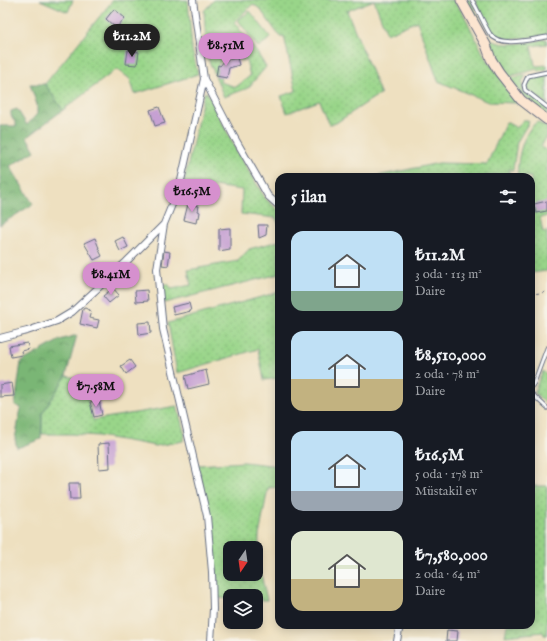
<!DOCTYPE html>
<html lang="tr">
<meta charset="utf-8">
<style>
body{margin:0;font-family:"IM FELL English",serif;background:#242831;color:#f1f3f6;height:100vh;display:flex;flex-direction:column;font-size:15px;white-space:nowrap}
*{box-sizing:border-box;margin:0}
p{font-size:13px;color:#9ea1a6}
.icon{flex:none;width:22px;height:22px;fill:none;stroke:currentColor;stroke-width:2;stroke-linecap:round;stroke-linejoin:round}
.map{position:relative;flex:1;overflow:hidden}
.side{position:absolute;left:275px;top:173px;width:260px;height:456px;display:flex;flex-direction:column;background:#171b24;border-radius:12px;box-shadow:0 2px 10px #0003}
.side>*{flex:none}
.needle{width:26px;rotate:193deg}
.controls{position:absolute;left:223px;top:541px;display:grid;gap:8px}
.controls a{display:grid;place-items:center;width:40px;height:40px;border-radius:8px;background:#171b24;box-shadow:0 2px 10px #0003;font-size:20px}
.price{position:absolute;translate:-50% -34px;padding:0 9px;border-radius:14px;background:#d690ce;color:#111;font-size:13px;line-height:26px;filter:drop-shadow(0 1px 2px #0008)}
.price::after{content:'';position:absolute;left:50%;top:24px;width:12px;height:9px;margin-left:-6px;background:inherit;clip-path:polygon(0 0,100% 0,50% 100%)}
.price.active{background:#222;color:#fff}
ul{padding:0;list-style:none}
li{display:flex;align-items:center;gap:12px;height:100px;padding:0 16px}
li span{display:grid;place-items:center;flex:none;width:112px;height:80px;border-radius:12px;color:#555}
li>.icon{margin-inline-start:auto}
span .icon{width:48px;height:48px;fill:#fffc;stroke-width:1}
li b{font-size:17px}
h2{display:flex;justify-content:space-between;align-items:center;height:48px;padding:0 16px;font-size:17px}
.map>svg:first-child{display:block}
.grass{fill:url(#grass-dots);stroke:#5a8274;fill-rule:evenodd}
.forest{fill:url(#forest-crowns);stroke:#4a726a}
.pitch{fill:#99d589;stroke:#5a8274}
.building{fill:#c49ed2}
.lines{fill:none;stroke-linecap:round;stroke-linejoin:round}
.lane-casing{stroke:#656d80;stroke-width:5}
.street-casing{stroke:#656d80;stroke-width:8}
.secondary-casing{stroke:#656d80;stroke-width:11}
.path{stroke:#656d80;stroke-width:1;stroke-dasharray:3 3;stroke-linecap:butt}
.lane{stroke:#fff;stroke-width:3}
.street{stroke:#fff;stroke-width:6}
.secondary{stroke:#fce5d0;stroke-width:9}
</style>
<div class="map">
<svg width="547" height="641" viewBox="0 0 547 641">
<defs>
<pattern id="grass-dots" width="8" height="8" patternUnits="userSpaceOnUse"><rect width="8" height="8" fill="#99d589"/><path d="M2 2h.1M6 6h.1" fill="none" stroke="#83b779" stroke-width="1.8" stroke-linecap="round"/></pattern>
<pattern id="forest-crowns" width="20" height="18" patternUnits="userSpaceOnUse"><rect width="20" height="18" fill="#7ab675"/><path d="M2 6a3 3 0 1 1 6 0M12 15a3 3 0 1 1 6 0" fill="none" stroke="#639463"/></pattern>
</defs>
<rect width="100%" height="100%" fill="#f7f3e8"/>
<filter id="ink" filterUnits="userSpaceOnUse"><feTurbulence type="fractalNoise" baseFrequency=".025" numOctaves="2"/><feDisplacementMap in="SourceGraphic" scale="8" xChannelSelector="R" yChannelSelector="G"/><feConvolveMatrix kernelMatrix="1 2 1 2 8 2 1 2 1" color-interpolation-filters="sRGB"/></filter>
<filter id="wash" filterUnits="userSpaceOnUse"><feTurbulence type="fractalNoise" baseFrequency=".012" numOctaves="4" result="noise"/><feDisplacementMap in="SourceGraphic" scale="16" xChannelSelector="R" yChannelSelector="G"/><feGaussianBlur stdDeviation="0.9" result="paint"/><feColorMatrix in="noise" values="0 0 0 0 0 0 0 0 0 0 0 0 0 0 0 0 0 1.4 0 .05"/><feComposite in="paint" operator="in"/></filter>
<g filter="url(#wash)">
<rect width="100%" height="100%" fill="#eee0c0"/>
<path class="grass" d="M 40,0 L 73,0 L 68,12 Z
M 113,0 L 188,0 L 192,50 L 198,74 L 135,94 L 130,79 L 117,69 L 63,110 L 45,84 Z
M 214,0 L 374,0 L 347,11 L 381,95 L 375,97 L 336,123 L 329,125 L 319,101 L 287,113 L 281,96 L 296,91 L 284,36 L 280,37 L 260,9 L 253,4 L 234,22 L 256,51 L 266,67 L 248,88 L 224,97 L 207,56 L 217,56 L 217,41 L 206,42 L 204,11 ZM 239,56 L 239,60 L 246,60 L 250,76 L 236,87 L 220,82 L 221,77 L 216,76 L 218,65 L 222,59 Z
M 374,0 L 453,0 L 463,13 L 483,53 L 517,102 L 516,103 L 488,102 L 438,81 L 417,21 L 387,34 Z
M 464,0 L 470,0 C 476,11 483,31 491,39 C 502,49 533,41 547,39 L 547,44 L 531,46 L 535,65 L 537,66 L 547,65 L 547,69 L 538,71 L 537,69 L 511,76 L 512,78 L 526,75 L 522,82 L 523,90 L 547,108 L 547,115 L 522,95 L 494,59 L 494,52 L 489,46 Z
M 475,0 L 547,0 L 547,35 C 532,36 503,45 493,33 C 485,24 480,11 475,0 Z
M 547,74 L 547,104 L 527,89 L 527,84 L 530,78 Z
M 207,92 L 237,152 L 265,198 L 279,211 L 279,225 L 276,218 L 241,214 L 242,190 L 184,182 L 204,93 Z
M 523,120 L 528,120 L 529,122 L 517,142 L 513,170 L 509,169 L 510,173 L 479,177 L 373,177 L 439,163 L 487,164 L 506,122 L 517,128 Z
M 537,122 L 547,127 L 547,136 L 541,147 L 547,151 L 547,216 L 540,218 L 543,232 L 547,231 L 547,271 L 531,273 L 531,215 L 532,214 L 531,204 L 531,177 L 518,177 C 516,161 523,131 537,122 Z
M 279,241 L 279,274 L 164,303 L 162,285 L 168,284 L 172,289 L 191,285 L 188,270 L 238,261 L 249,249 Z
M 279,292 L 279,378 L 264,380 L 258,349 L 177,373 L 168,323 Z
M 543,371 L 547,375 L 547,405 L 535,393 C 536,385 540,378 543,371 Z
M 66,376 L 82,379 L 93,420 L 177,406 L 185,435 L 183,441 L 156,446 L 98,436 L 71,434 L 42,434 L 42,414 Z
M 244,462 L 279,466 L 279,487 L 268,488 L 259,536 L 258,562 L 267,600 L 256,600 L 256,596 L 230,596 L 230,599 L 218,598 L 210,516 L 197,465 ZM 230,548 L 256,548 L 256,574 L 230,574 Z
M 531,486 L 547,486 L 547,635 L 544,635 L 543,632 L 505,636 L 507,625 L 531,625 Z"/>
<path class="forest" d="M 30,84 L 45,84 L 63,110 L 27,137 L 35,151 L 10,166 L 33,204 L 0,225 L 0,126 L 17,126 L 11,115 L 11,111 L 17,109 L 27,125 L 37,114 L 37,105 Z
M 77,335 L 66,376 L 42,414 L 41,439 L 17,448 L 15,439 L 21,408 L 15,405 L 21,362 L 60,340 Z"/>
<path class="pitch" d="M 250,11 L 271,38 L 258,47 L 238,20 Z"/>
<g id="blocks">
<path class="building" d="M 114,9 L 125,18 L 116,28 L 106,19 Z
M 128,50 L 139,52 L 137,65 L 126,64 Z
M 237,58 L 239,65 L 229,68 L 227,78 L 216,76 L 218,65 L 220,66 L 225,60 Z
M 159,107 L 165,123 L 155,126 L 150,110 Z
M 547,201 L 547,211 L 536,213 L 534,204 Z
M 188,204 L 199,206 L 198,211 L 200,212 L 199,218 L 197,217 L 196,223 L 184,220 Z
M 258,225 L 267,225 L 266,235 L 259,238 Z
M 230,228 L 230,249 L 219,251 L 219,229 Z
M 123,237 L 128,247 L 120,251 L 115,241 Z
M 95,238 L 99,248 L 98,248 L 102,256 L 94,260 L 84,243 Z
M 164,251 L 170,252 L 168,266 L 162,265 Z
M 113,288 L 119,295 L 109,303 L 103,296 Z
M 147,290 L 148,301 L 136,302 L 135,291 Z
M 189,303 L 191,311 L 174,315 L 172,307 Z
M 85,308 L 91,311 L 89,318 L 99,320 L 97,328 L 80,324 L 83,309 Z
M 150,322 L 151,333 L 139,335 L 138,323 Z
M 27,343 L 29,349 L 21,351 L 22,355 L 11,357 L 9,346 Z
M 130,360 L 135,367 L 126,374 L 121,366 Z
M 206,370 L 209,384 L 188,389 L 185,376 Z
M 12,383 L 14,396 L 0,397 L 0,385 Z
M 99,400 L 102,415 L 94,417 L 90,402 Z
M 109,443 L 110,468 L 99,469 L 98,444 Z
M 69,483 L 79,483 L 80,499 L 70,499 Z
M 447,630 L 458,631 L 457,641 L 446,641 Z"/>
</g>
</g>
<g filter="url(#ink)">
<use href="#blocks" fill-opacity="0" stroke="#656d80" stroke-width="1"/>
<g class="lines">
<g class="lane-casing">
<path id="lane" d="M 472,0 C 479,11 483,23 490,34 C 500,48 532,39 547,37
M 547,72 L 528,76 L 524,85 L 525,90 L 547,107
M 531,387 L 534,383 L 547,348
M 531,393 L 547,408"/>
</g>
<g class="street-casing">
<path id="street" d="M 193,0 L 204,79 L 180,185 L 164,224 L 157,269 L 163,329 L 207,516 L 212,572 L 213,609 L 211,641
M 204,79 L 233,135 L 268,196 L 279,206
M 0,338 L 27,331 L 57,321 L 72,312 L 125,263 L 164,224
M 397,641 L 400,625"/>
</g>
<g class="secondary-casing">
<path id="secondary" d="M 461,0 L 486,45 L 491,59 L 499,72 L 521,100 L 547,120"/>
</g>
<path class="path" d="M 531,296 L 533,294 L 547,292"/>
<use href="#lane" class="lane"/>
<use href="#street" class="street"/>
<use href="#secondary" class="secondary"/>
</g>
</g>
</svg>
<div class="controls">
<a><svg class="needle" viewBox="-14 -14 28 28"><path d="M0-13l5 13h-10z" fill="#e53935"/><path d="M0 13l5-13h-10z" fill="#9ea1a6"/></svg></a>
<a><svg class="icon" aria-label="layers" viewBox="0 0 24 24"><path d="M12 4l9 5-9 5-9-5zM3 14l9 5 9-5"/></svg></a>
</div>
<b class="price active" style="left:132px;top:58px">₺11.2M</b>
<b class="price" style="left:226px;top:67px">₺8.51M</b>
<b class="price" style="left:192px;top:213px">₺16.5M</b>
<b class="price" style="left:111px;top:296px">₺8.41M</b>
<b class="price" style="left:96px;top:408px">₺7.58M</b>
<section class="side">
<h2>5 ilan<svg class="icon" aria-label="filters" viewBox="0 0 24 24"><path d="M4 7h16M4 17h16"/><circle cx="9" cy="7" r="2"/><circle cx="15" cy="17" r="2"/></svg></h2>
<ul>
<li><span style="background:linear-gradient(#bfe0f5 75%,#7fa58c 0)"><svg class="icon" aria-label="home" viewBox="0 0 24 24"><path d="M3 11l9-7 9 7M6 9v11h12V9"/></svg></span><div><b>₺11.2M</b><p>3 oda · 113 m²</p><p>Daire</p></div></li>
<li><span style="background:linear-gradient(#bfe0f5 60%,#c2b280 0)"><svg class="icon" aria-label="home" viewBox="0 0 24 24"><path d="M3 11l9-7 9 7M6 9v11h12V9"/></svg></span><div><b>₺8,510,000</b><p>2 oda · 78 m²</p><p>Daire</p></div></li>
<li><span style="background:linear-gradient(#bfe0f5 75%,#9aa5b1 0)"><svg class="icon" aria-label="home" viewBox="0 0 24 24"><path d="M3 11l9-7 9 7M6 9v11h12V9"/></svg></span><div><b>₺16.5M</b><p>5 oda · 178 m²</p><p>Müstakil ev</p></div></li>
<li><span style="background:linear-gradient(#dfe7d0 60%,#c2b280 0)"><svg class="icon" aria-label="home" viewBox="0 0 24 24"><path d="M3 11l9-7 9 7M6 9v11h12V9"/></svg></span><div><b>₺7,580,000</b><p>2 oda · 64 m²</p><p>Daire</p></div></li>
</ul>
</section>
</div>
